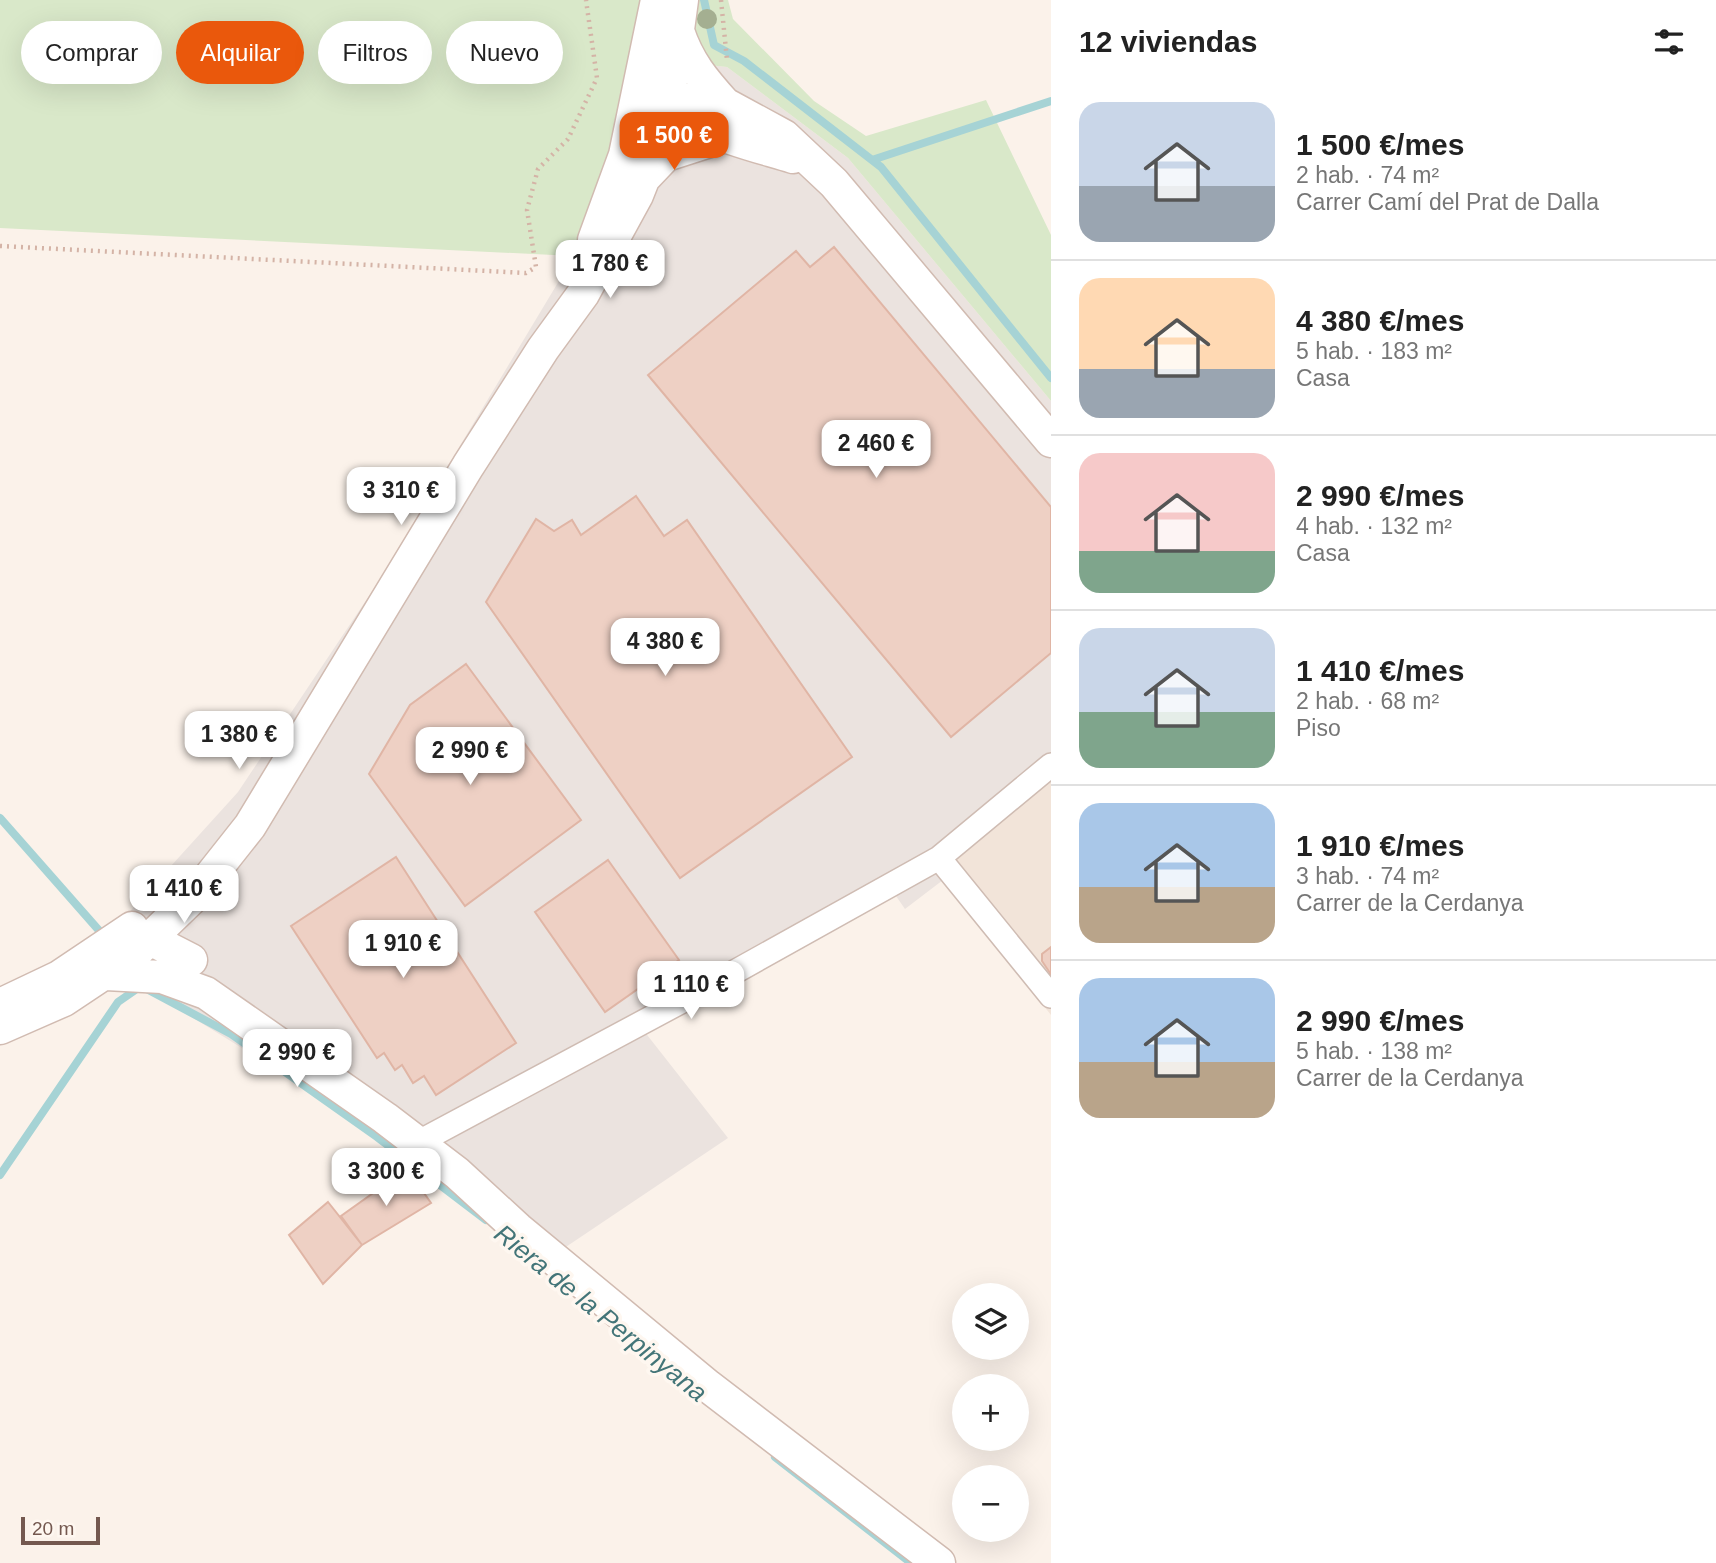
<!DOCTYPE html>
<html lang="es">
<meta charset="utf-8">
<style>
body{margin:0;font-family:Helvetica,sans-serif;background:#f6f6f6;color:#222;height:100vh;display:flex;flex-direction:column;font-size:26px;white-space:nowrap}
*{box-sizing:border-box;margin:0}
p{font-size:23px;color:#767676}
.icon{flex:none;width:38px;height:38px;fill:none;stroke:currentColor;stroke-width:2;stroke-linecap:round;stroke-linejoin:round}
.map{position:relative;flex:1;overflow:hidden}
.drawer{display:flex;flex-direction:column;background:#fff;width:665px}
.drawer>*{flex:none}
.guide{position:absolute;left:21px;top:21px;width:665px;height:63px;display:flex;gap:14px}
.tools{position:absolute;left:952px;top:1283px;display:grid;gap:14px}
.tools a{display:grid;place-items:center;width:77px;height:77px;border-radius:50%;background:#fff;box-shadow:0 7px 28px #0002;font-size:35px}
.scale{position:absolute;left:21px;bottom:18px;width:79px;box-sizing:border-box;padding-left:7px;border:4px solid #74584f;border-top:0;font-size:19px;line-height:24px;white-space:nowrap;color:#74584f;-webkit-text-stroke:5px #fef7f0;paint-order:stroke}
.price{position:absolute;translate:-50% -60px;padding:0 16px;border-radius:14px;background:#fff;color:#222;font-size:23px;line-height:46px;filter:drop-shadow(0 2px 4px #0008)}
.price::after{content:'';position:absolute;left:50%;top:42px;width:21px;height:16px;margin-left:-10px;background:inherit;clip-path:polygon(0 0,100% 0,50% 100%)}
.price.selected{background:#ea580c;color:#fff}
ul{padding:0;list-style:none}
li{display:flex;align-items:center;gap:21px;height:175px;padding:0 28px}
li+li{border-top:2px solid #e0e0e0}
li span{display:grid;place-items:center;flex:none;width:196px;height:140px;border-radius:21px;color:#555}
li>.icon{margin-inline-start:auto}
span .icon{width:84px;height:84px;fill:#fffc;stroke-width:1}
li b{font-size:30px}
h2{display:flex;justify-content:space-between;align-items:center;height:84px;padding:0 28px;font-size:30px}
.pill{padding:0 24px;border-radius:32px;background:#fff;box-shadow:0 7px 28px #0002;font-size:24px;line-height:63px}
.pill.selected{background:#ea580c;color:#fff}
main{display:flex;flex:1;min-height:0}
.map>svg:first-child{display:block}
.residential{fill:#f2e4d9}
.industrial{fill:#ebe3df}
.green{fill:#d9e8c9}
.lines{fill:none;stroke-linecap:round;stroke-linejoin:round}
.stream{stroke:#a6d3d5;stroke-width:8}
.building{fill:#eed0c4;stroke:#e0b5a5;stroke-width:2}
.street-casing{stroke:#cfbcb3;stroke-width:26}
.secondary-casing{stroke:#d1bbb1;stroke-width:35}
.path{stroke:#d4b3a6;stroke-width:4.5;stroke-dasharray:2 5;stroke-linecap:butt}
.street{stroke:#fff;stroke-width:23}
.secondary{stroke:#fff;stroke-width:32}
.tree{fill:#a4af91}
.labels{text-anchor:middle;stroke-width:7;stroke-linejoin:round;paint-order:stroke}
.water-label{font-size:26px;font-style:italic;fill:#437578;stroke:#fef7f0}
</style>
<main>
<div class="map">
<svg width="1051" height="1563" viewBox="0 0 1051 1563">
<rect width="100%" height="100%" fill="#fbf2ea"/>
<path class="residential" d="M 1051,775 L 1051,1015 L 943,880 L 959,852 Z"/>
<path class="industrial" d="M 638,56 L 727,67 L 848,158 L 1051,401 L 1051,775 L 959,852 L 943,880 L 905,909 L 896,896 L 644,1031 L 728,1138 L 539,1265 L 371,1128 L 161,998 L 123,919 L 238,792 L 375,587 L 574,256 L 597,203 Z"/>
<path class="green" d="M 0,0 L 646,0 C 636,87 609,176 574,256 L 0,228 Z
M 691,0 L 728,0 L 733,19 L 814,101 L 866,136 L 986,100 L 1051,235 L 1051,401 L 848,158 L 727,67 L 690,63 Z"/>
<g class="lines">
<path class="stream" d="M 704,0 L 714,45 L 744,61 L 881,167 L 1051,378
M 872,160 L 1051,101
M 0,818 L 103,935
M 0,1175 L 118,1002 L 141,986 L 231,1034 L 377,1137 L 486,1220
M 775,1457 L 911,1563"/>
</g>
<path class="building" d="M 834,247 L 1051,507 L 1051,653 L 951,737 L 648,375 L 796,251 L 810,267 Z
M 636,496 L 664,536 L 687,520 L 852,757 L 680,878 L 486,602 L 536,519 L 554,531 L 572,520 L 581,535 Z
M 466,664 L 581,820 L 465,906 L 369,774 L 410,705 Z
M 396,857 L 516,1043 L 436,1095 L 424,1076 L 413,1083 L 402,1065 L 395,1070 L 384,1053 L 377,1058 L 291,926 Z
M 608,860 L 679,960 L 605,1012 L 535,912 Z
M 1051,947 L 1051,982 L 1046,976 L 1050,973 L 1042,961 L 1042,954 Z
M 407,1169 L 431,1203 L 362,1245 L 341,1216 Z
M 328,1202 L 362,1245 L 323,1284 L 289,1235 Z"/>
<g class="lines">
<g class="street-casing">
<path id="street" d="M 939,858 L 1051,996
M 419,1142 L 686,999 L 939,858 L 1051,765"/>
</g>
<g class="secondary-casing">
<path id="secondary" d="M 678,31 C 688,62 704,81 725,104
M 665,94 C 676,129 760,146 793,157
M 651,115 L 668,103 L 687,100 L 725,104 L 784,136 L 834,183 L 1051,441
M 646,176 L 666,155 L 722,137
M 594,240 L 625,155 L 657,0
M 136,944 L 152,940 L 191,960
M 106,974 L 162,977 L 206,993 L 385,1118 L 457,1173 L 518,1229 L 708,1386 L 939,1563
M 0,1005 L 59,977 L 132,928
M 0,1028 L 64,1000 L 136,952 L 197,893 L 250,826 L 468,466 L 543,349 L 583,294 L 637,195 L 658,142 L 668,103 L 682,0"/>
</g>
<path class="path" d="M 721,0 L 727,60
M 0,246 L 526,273 L 536,267 L 527,210 L 538,169 L 568,139 L 597,78 L 586,0"/>
<use href="#street" class="street"/>
<use href="#secondary" class="secondary"/>
</g>
<circle class="tree" cx="707" cy="19" r="10"/>
<g class="labels">
<g class="water-label">
<text transform="translate(601 1313) rotate(39)" y="9">Riera de la Perpinyana</text>
</g>
</g>
</svg>
<div class="tools">
<a><svg class="icon" aria-label="layers" viewBox="0 0 24 24"><path d="M12 4l9 5-9 5-9-5zM3 14l9 5 9-5"/></svg></a>
<a>+</a>
<a>−</a>
</div>
<div class="scale">20 m</div>
<b class="price selected" style="left:674px;top:172px">1 500 €</b>
<b class="price" style="left:610px;top:300px">1 780 €</b>
<b class="price" style="left:876px;top:480px">2 460 €</b>
<b class="price" style="left:401px;top:527px">3 310 €</b>
<b class="price" style="left:665px;top:678px">4 380 €</b>
<b class="price" style="left:239px;top:771px">1 380 €</b>
<b class="price" style="left:470px;top:787px">2 990 €</b>
<b class="price" style="left:184px;top:925px">1 410 €</b>
<b class="price" style="left:403px;top:980px">1 910 €</b>
<b class="price" style="left:691px;top:1021px">1 110 €</b>
<b class="price" style="left:297px;top:1089px">2 990 €</b>
<b class="price" style="left:386px;top:1208px">3 300 €</b>
<div class="guide">
<a class="pill">Comprar</a>
<a class="pill selected">Alquilar</a>
<a class="pill">Filtros</a>
<a class="pill">Nuevo</a>
</div>
</div>
<section class="drawer">
<h2>12 viviendas<svg class="icon" aria-label="filters" viewBox="0 0 24 24"><path d="M4 7h16M4 17h16"/><circle cx="9" cy="7" r="2"/><circle cx="15" cy="17" r="2"/></svg></h2>
<ul>
<li><span style="background:linear-gradient(#c9d6e8 60%,#9aa5b1 0)"><svg class="icon" aria-label="home" viewBox="0 0 24 24"><path d="M3 11l9-7 9 7M6 9v11h12V9"/></svg></span><div><b>1 500 €/mes</b><p>2 hab. · 74 m²</p><p>Carrer Camí del Prat de Dalla</p></div></li>
<li><span style="background:linear-gradient(#ffd9b3 65%,#9aa5b1 0)"><svg class="icon" aria-label="home" viewBox="0 0 24 24"><path d="M3 11l9-7 9 7M6 9v11h12V9"/></svg></span><div><b>4 380 €/mes</b><p>5 hab. · 183 m²</p><p>Casa</p></div></li>
<li><span style="background:linear-gradient(#f6c9c9 70%,#7fa58c 0)"><svg class="icon" aria-label="home" viewBox="0 0 24 24"><path d="M3 11l9-7 9 7M6 9v11h12V9"/></svg></span><div><b>2 990 €/mes</b><p>4 hab. · 132 m²</p><p>Casa</p></div></li>
<li><span style="background:linear-gradient(#c9d6e8 60%,#7fa58c 0)"><svg class="icon" aria-label="home" viewBox="0 0 24 24"><path d="M3 11l9-7 9 7M6 9v11h12V9"/></svg></span><div><b>1 410 €/mes</b><p>2 hab. · 68 m²</p><p>Piso</p></div></li>
<li><span style="background:linear-gradient(#a9c7e8 60%,#b9a48a 0)"><svg class="icon" aria-label="home" viewBox="0 0 24 24"><path d="M3 11l9-7 9 7M6 9v11h12V9"/></svg></span><div><b>1 910 €/mes</b><p>3 hab. · 74 m²</p><p>Carrer de la Cerdanya</p></div></li>
<li><span style="background:linear-gradient(#a9c7e8 60%,#b9a48a 0)"><svg class="icon" aria-label="home" viewBox="0 0 24 24"><path d="M3 11l9-7 9 7M6 9v11h12V9"/></svg></span><div><b>2 990 €/mes</b><p>5 hab. · 138 m²</p><p>Carrer de la Cerdanya</p></div></li>
</ul>
</section>
</main>
